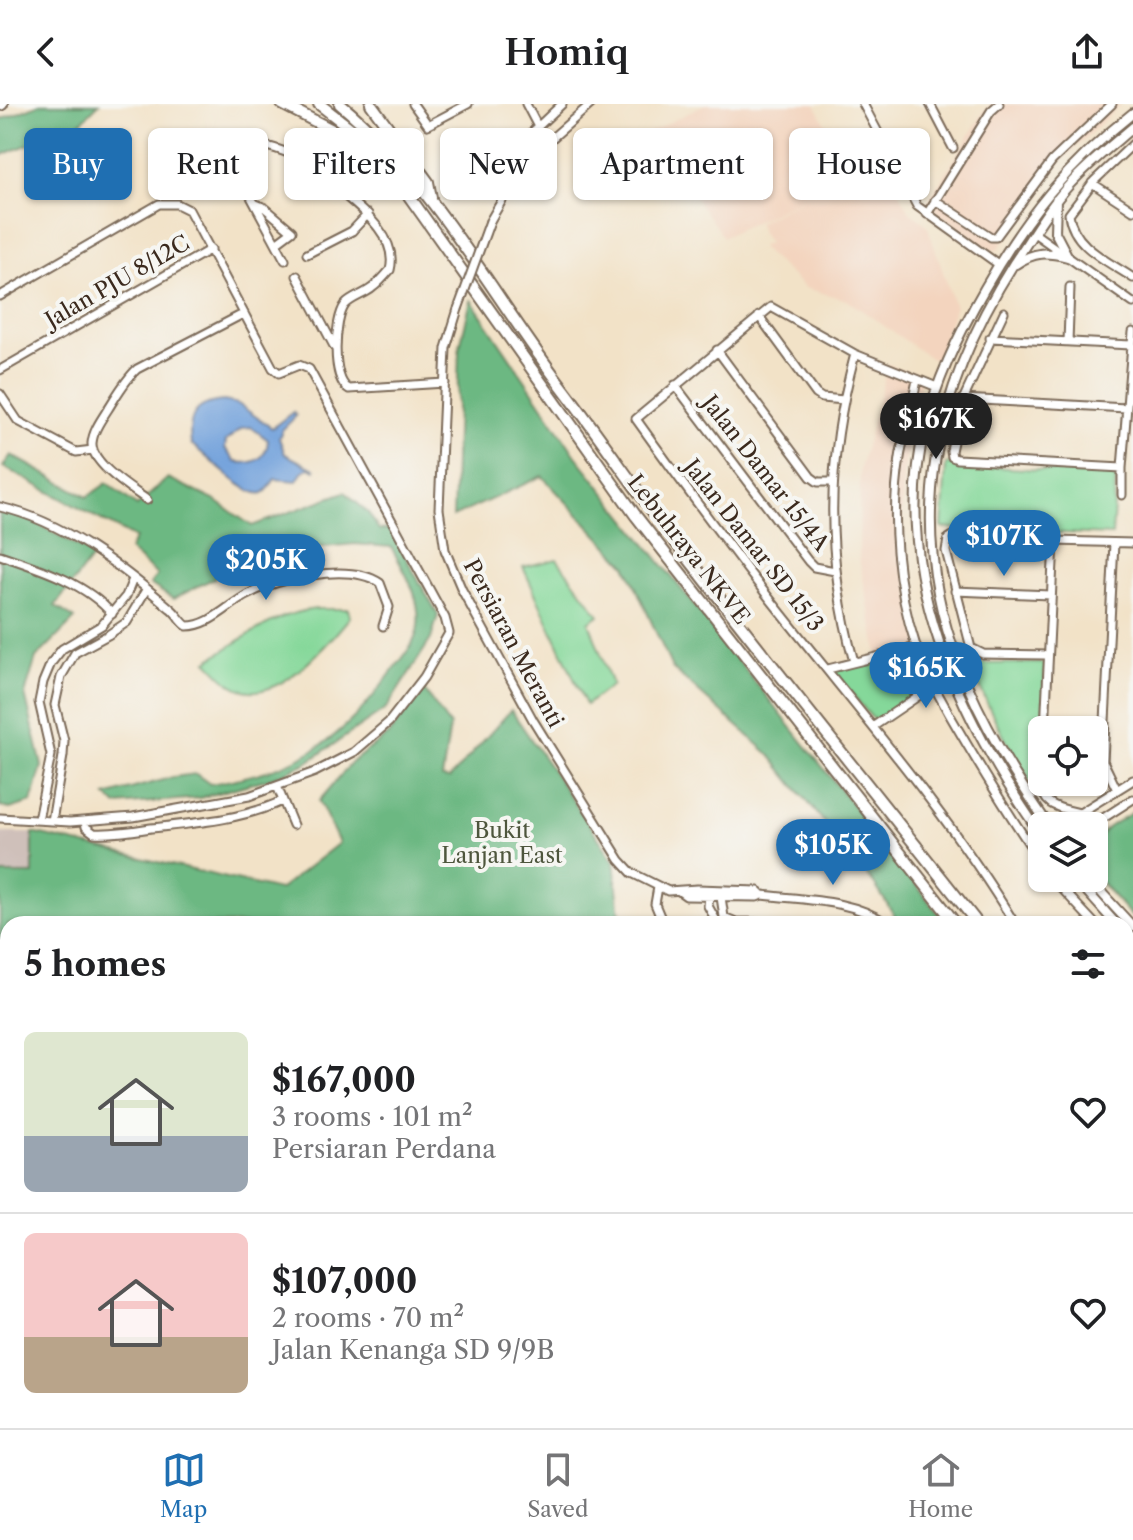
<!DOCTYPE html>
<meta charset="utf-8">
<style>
body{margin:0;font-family:"Libre Caslon Text",serif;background:#f6f6f6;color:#202124;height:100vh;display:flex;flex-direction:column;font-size:30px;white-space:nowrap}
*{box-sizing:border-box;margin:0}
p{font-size:26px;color:#757577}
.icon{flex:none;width:44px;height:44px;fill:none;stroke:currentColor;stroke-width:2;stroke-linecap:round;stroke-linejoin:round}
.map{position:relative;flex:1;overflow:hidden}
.drawer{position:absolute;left:0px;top:812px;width:1134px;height:512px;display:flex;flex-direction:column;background:#fff;border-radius:24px 24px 0 0;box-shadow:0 2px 6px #0004}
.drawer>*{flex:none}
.guide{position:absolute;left:24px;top:24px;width:1086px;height:72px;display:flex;gap:16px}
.tools{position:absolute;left:1028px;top:612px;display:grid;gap:16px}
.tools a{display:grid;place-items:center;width:80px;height:80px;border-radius:12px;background:#fff;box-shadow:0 2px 6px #0004;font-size:40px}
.price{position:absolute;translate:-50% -68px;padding:0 18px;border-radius:28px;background:#1f6fb2;color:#fff;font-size:26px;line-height:52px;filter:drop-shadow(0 2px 4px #0008)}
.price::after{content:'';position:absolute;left:50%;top:48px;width:24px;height:18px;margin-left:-12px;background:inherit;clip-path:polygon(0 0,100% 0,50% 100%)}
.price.current{background:#222;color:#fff}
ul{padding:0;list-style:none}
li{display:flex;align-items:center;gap:24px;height:200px;padding:0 24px}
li+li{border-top:2px solid #e0e0e0}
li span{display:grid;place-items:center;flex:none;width:224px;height:160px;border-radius:12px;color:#555}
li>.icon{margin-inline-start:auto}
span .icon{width:96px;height:96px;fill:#fffc;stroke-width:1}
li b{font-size:34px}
h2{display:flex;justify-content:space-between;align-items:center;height:96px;padding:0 24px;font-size:34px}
.pill{padding:0 28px;border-radius:12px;background:#fff;box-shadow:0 2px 6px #0004;font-size:28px;line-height:72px}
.pill.current{background:#1f6fb2;color:#fff}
header{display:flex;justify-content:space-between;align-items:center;height:104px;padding:0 24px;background:#fff;font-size:36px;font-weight:600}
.dock{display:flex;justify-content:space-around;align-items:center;height:112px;border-top:2px solid #e0e0e0;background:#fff;font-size:22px;color:#757577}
.dock a{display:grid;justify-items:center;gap:4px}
.dock .current{color:#1f6fb2}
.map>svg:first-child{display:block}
.built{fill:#f3d4be}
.industrial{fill:#cfc0ba}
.green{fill:#85d89a;stroke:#60815c;stroke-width:2}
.forest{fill:#6cb882;stroke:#547150;stroke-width:2}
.water{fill:#72a1db;stroke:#56667c;stroke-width:2;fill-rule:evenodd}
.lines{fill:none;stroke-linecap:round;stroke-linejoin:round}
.minor-casing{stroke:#7b6a59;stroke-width:11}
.major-casing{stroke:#7b6a59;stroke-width:12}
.highway-casing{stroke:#7b6a59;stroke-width:14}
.minor{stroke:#fff;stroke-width:7}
.major{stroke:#fff;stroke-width:8}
.highway{stroke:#fff;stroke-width:10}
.minor-bridge-casing{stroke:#7b6a59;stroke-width:11;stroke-linecap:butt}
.minor-bridge{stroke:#fff;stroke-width:7}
.labels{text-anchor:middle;stroke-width:8;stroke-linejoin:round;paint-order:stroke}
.street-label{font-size:22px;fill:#3b2a1e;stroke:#f6f6f2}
.park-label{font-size:22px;fill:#4e563d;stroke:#f6f6f2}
</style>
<header><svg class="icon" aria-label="back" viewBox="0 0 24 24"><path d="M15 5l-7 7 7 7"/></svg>Homiq<svg class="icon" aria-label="share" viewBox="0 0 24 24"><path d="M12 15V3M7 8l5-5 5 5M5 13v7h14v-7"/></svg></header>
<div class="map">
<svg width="1133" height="1324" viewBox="0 0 1133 1324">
<rect width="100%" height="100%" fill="#f6f6f2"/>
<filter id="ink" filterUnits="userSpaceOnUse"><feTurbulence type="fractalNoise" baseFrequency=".0125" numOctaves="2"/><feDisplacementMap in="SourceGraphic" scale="16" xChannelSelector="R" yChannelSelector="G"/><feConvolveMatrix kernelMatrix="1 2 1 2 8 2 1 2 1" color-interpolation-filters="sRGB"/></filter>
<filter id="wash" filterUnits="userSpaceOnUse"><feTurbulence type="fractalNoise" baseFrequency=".006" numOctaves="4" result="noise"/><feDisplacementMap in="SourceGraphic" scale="32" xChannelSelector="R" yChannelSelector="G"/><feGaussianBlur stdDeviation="1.8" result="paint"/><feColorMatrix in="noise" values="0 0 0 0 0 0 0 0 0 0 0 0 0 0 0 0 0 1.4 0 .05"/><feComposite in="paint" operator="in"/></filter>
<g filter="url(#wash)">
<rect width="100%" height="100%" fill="#f2e2c7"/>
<path class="built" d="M 705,0 L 815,0 L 853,70 L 882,56 L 910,108 L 927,121 L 955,203 L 936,258 L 847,196 L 805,184 L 760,143 L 768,139 L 757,119 L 806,93 L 723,133 L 649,29 Z
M 992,0 L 1121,0 L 1055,63 L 998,146 L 990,146 L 926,101 L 985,6 Z
M 888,260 L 921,274 L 903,369 L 901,450 L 921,544 L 879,555 L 859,454 L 860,365 Z"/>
<path class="industrial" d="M 0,729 L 33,729 L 33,770 L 0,770 Z"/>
<path class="green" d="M 946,360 L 1116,371 L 1112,431 L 942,424 Z
M 557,455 L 599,511 L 589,518 L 612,581 L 586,601 L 523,463 Z
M 316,505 L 348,505 L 350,513 C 328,540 279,599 241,585 C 227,580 217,567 207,557 C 244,535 272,510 316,505 Z
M 914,546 L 931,582 L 876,619 L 832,566 Z
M 1045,559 L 1040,694 C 1013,650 988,608 971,560 Z"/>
<path class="forest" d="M 40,0 L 99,0 L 73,26 L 56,29 L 0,52 L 0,16 Z
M 471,196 L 576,352 L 947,820 L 900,820 L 875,781 L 769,650 L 672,564 L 626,461 L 542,372 L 453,413 L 459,246 Z
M 11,351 L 87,393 L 107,379 L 137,402 L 168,374 L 216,397 L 252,422 L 345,388 L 369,410 L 379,426 L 390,425 L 438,511 L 431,535 L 386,605 L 306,659 L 274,673 L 200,694 L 117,701 L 106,692 L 173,673 L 196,670 L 210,680 C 297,665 338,642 391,569 C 400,557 413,543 417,528 C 424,497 405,468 391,443 L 355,440 L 263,449 L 173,495 L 150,480 L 157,471 L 129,446 L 135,434 L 3,363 Z
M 0,407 L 31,416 L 94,451 L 55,502 L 75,515 L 36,554 L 25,590 L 42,662 L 32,698 L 10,705 L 0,703 Z
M 424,586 L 450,622 L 442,674 L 449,675 L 511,606 L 614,757 L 621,820 L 8,820 L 8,1208 L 0,1211 L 0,770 L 33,770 L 33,729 L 279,786 L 339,739 L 319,697 L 353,657 L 388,631 Z
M 1133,708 L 1133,814 L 1094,770 C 1094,727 1099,729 1133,708 Z
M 198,1316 L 996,1316 L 997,1324 L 189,1324 Z
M 1029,1316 L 1123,1316 L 1125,1324 L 1032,1324 Z"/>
<path class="water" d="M 224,297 L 238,300 L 272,324 L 293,308 L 296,312 L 282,326 L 279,334 L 285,350 L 316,366 L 309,364 L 303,367 L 297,377 L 275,375 C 271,379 269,387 263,389 C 248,395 205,350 191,340 C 187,311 196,299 224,297 ZM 251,323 L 268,336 C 267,356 252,361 235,358 L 225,344 L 226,337 L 242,324 Z"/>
</g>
<g filter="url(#ink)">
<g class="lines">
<g class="minor-casing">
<path id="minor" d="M 413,0 L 428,21 L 468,0
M 526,0 L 538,23
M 863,0 L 917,102 L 998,160
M 930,0 L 953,44
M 222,39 L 285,156
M 1133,40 L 1094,77 L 1069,110 C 1073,143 1108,157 1133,174
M 226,48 L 249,38 C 263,41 278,44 292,51 C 309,59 323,72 337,85 C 358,103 399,132 390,166 C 385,172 379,179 372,184 C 365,190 351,194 345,201 C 334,216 331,276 349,285 L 445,279
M 463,68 L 527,33 L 562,0
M 1092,79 L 1133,106
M 935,96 L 991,133 L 996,133 L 1052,57 L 1112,0
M 256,100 L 265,104 L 292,127 L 276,139
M 927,110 L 991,7 L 999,0
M 490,117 L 515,74 L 551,35 L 591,0
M 1034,129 L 1133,199
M 307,150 L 352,127 L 368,110
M 297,172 L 335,244
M 0,192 L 159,100 L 177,100 L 189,106 L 273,264 L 279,269 L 299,261 L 309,265 L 445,514 L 449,529 L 424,573 L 389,618 L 354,648 L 315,668 L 249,692 L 133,713 L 70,718 L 0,714
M 458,205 L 446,244 L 439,405 L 445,446 L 462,486 L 533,616 L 620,756 L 632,769 L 668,787 L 697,785 L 758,787 L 762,791 C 804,796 852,795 888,820
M 1004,208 L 961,300 L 951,347 L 952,353 L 957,355 L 1122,364
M 759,212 L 816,290 L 822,294 L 844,296
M 990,234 L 1131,241
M 1068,238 L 1070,183
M 717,246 L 811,373 L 818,378 L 832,378
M 0,266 L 211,145
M 917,276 C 912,302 904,328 900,354 C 890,414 897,485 916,542 C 923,566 937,587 948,608 C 978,660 1008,710 1042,759
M 675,281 L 808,457 L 814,463 L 835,467
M 937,283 L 855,250 L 771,203 L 636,315 C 676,371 717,426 759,481 C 846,593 941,698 1015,820
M 0,290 L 18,317 L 76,348 L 93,346
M 963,295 L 1126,304
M 1122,391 L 1122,364 L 1133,228
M 147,396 C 132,385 91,360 92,339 C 93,327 101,316 108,305 C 117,291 125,276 137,265 L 243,210
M 0,403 C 63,417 121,462 170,504 C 177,509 180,517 187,522 C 210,522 228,501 247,491 C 277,474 350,458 380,479 L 389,503 L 383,522
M 1114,439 L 1103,657 L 1117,686
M 0,451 C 38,464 85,478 112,510
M 955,487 L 1051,491
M 1047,551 L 983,550 L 971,544 L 946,447 L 948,435 L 956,430 L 1054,437 L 1133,439
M 854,558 C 825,452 826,357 855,250
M 828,565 L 916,543
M 874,622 L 955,567
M 1045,626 L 1054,437
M 1042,678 C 1041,703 1060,704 1080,709 L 1133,676
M 277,682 L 293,721
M 38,716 L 51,651 L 39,598 L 43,578 L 51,559 L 62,545 L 102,521 L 126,492 L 133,475
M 52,717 L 63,652 L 64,637 L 55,601 L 61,573 L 75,549 L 108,531 L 127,518 L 146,486
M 85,717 L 86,723 L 94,729 C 113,730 133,727 151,724 C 196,719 241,716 282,697
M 1091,722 L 1133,695
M 1052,774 L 1095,820
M 658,783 L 655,800 L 662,817
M 679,787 L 686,792 L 757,793 L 762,791
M 706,788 L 721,793 L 724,813 L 736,818 L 821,820
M 709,792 L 708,802 L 718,820
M 1126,851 L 1133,846
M 1126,873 L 1133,870
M 1126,962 L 1133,989
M 1126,1058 L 1133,1050
M 1126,1089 L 1133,1115
M 0,1243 L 8,1239
M 156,1324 L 162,1316"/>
</g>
<g class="major-casing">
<path id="major" d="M 1056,96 L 1055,128 L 1068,153
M 1016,160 C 1035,147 1046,148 1068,153
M 1049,722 C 1015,672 982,620 960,563 C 903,419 934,286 1014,159 C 1032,132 1048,104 1070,80 C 1089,59 1112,41 1133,23
M 1091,722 L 1092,722
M 1042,732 C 960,615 889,470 925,323 C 937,275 960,227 985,184 C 1026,112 1067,61 1133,9
M 1075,774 L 1116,820
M 1088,774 L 1133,823
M 1126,830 L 1133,837
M 1126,857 L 1133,857"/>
</g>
<g class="highway-casing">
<path id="highway" d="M 282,0 L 334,27 L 385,67
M 319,0 L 359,31 L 387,61 L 636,412 L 956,820
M 340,0 C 433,77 491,189 563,284 C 601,334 636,386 674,436 C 774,565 877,692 978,820
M 371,0 L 428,78 L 431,94
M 0,1 L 2,0
M 1126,1195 L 1133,1222
M 1126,1277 L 1133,1302"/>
</g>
<use href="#minor" class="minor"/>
<use href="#major" class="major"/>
<use href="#highway" class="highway"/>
<g class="minor-bridge-casing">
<path id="minor-bridge" d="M 458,205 L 490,117"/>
</g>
<use href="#minor-bridge" class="minor-bridge"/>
</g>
</g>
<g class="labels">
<g class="street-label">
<text transform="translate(117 177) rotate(-30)" y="8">Jalan PJU 8/12C</text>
<text transform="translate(766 369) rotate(52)" y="8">Jalan Damar 15/4A</text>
<text transform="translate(754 441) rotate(52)" y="8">Jalan Damar SD 15/3</text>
<text transform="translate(689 445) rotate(52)" y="8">Lebuhraya NKVE</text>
<text transform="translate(514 539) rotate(62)" y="8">Persiaran Meranti</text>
</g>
<g class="park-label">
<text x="502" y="734">Bukit<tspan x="502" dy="25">Lanjan East</tspan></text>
</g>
</g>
</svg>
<div class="tools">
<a><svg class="icon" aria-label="locate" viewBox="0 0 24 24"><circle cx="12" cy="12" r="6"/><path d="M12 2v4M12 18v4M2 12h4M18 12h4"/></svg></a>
<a><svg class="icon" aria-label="layers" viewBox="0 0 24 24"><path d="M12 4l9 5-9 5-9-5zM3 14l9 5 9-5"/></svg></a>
</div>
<b class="price current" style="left:936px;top:357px">$167K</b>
<b class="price" style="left:1004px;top:474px">$107K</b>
<b class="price" style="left:266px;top:498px">$205K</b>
<b class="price" style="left:926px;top:606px">$165K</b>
<b class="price" style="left:833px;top:783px">$105K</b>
<div class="guide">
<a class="pill current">Buy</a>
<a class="pill">Rent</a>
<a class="pill">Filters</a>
<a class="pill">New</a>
<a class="pill">Apartment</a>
<a class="pill">House</a>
</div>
<section class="drawer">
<h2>5 homes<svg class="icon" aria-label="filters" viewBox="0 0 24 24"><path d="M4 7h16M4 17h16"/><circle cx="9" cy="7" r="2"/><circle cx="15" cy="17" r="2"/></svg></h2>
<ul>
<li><span style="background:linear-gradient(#dfe7d0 65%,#9aa5b1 0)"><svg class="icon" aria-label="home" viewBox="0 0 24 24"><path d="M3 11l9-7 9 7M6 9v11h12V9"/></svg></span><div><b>$167,000</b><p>3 rooms · 101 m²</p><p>Persiaran Perdana</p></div><svg class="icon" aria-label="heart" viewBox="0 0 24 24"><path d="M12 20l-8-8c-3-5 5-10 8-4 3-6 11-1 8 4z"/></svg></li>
<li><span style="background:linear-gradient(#f6c9c9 65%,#b9a48a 0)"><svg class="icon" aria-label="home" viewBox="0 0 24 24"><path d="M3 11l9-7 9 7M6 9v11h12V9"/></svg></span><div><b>$107,000</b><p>2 rooms · 70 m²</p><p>Jalan Kenanga SD 9/9B</p></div><svg class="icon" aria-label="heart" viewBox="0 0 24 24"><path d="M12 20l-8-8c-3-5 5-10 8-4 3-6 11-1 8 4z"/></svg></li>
</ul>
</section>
</div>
<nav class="dock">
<a class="current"><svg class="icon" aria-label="map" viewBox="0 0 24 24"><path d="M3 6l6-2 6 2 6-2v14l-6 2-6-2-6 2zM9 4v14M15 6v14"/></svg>Map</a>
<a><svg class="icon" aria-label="saved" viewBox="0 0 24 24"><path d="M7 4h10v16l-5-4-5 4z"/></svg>Saved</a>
<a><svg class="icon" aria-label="home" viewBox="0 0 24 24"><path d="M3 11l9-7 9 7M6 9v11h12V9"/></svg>Home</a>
</nav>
